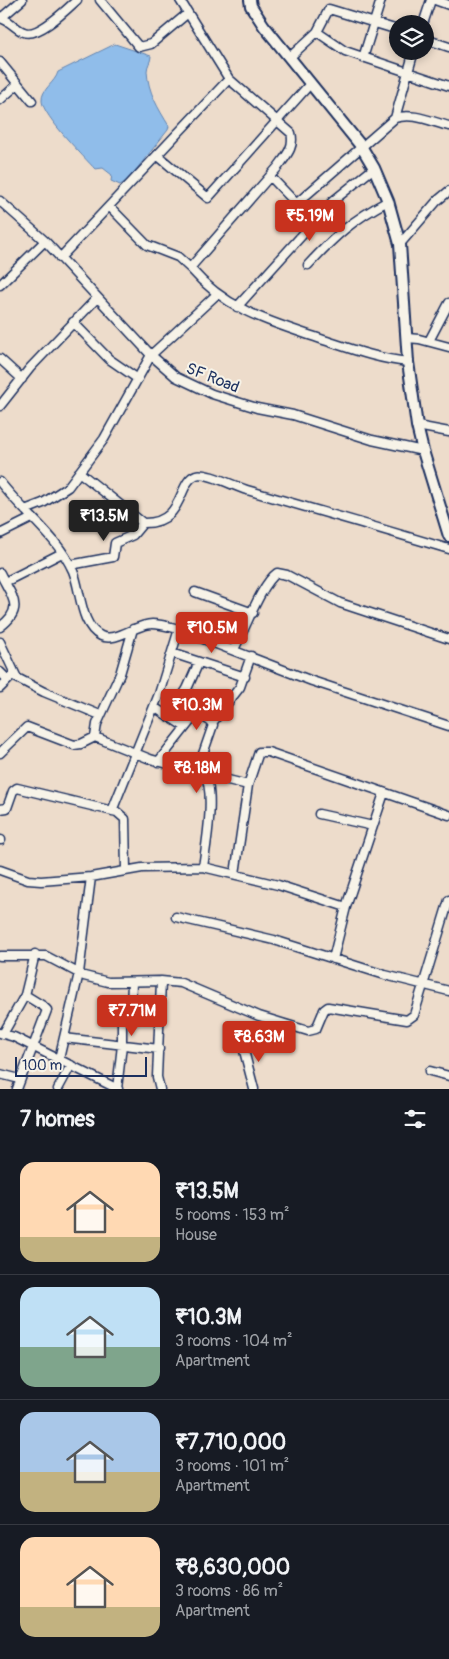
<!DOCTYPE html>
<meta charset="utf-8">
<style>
body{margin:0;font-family:Pangolin,sans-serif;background:#20242c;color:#f1f3f6;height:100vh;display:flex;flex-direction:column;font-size:19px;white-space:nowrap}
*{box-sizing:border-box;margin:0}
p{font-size:16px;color:#9ea1a6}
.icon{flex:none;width:28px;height:28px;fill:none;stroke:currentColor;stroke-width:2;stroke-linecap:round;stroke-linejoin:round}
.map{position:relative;height:1089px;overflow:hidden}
.details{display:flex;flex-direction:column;background:#171b24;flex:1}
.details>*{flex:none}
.fabs{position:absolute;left:389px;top:15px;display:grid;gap:10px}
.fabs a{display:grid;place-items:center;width:45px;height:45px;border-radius:50%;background:#171b24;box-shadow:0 2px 8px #0003;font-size:25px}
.scale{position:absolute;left:15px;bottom:12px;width:132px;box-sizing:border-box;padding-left:5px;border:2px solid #1b2f5e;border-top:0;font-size:14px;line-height:18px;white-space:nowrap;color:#1b2f5e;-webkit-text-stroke:4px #f7f3e8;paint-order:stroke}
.price{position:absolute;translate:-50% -42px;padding:0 11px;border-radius:5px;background:#c8321e;color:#fff;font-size:16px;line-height:32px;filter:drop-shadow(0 1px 2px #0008)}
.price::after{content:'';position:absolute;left:50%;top:30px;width:15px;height:11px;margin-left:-8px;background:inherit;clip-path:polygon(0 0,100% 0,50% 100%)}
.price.selected{background:#222;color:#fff}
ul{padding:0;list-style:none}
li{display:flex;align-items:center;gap:15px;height:125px;padding:0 20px}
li+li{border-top:1px solid #363941}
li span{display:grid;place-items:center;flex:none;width:140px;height:100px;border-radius:15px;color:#555}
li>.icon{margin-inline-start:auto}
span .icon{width:60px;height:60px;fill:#fffc;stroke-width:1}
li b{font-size:21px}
h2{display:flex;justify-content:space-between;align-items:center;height:60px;padding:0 20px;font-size:21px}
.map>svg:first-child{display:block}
.water{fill:#90bdea;stroke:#6184b2}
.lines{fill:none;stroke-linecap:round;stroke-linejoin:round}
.minor-casing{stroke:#1b2f5e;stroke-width:11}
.tertiary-casing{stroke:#1b2f5e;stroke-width:14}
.minor{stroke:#f7f3e8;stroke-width:8}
.tertiary{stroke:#f7f3e8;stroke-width:10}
.labels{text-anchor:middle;stroke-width:4;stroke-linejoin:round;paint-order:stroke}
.street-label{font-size:16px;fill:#1b2f5e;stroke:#f7f3e8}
</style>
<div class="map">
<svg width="449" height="1089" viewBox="0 0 449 1089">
<rect width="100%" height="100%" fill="#eddccb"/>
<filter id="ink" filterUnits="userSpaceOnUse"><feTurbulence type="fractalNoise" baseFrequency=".02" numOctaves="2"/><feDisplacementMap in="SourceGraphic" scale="10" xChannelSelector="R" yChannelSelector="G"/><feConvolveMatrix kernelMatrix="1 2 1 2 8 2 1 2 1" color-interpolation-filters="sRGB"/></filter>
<g filter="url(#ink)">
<path class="water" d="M 115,44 L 151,56 C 151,62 147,65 147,71 C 148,92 158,108 169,126 L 168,130 L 127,181 L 120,185 L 111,181 L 112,175 L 103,168 L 95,169 C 84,157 43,116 42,101 C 41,89 55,83 58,72 Z"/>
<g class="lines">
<g class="minor-casing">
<path id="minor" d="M 100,0 L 139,47 L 151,44 L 188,13
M 180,0 L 229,79 L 291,133 C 295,147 286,156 278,167 L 190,268 C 228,312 274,323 327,341 C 354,350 379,359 408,362
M 435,0 L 449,5
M 0,18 C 10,20 15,29 24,32 C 38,38 67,9 77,0
M 1,18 L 22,0
M 423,24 L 431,0
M 317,32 L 345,51 L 449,86
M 425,39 L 449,47
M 290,57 L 317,32 L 329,9 L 398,30
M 363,58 L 381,0
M 0,62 L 32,101
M 0,100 L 18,84
M 395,118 L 414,51
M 157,155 L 208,198 L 310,84
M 270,176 L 313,221
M 0,201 L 45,241 L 151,355 L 176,377 L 212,394 L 257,408 L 293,415 L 372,440 L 423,451
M 296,204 L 395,118 C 413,112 432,122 449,126
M 110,207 L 147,245 L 178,257 L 190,268
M 400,244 L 437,201 L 449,191
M 60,258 L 229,79
M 308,265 C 335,236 352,220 388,201
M 0,285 L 45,241
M 237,307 L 333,201 L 374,168
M 73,322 L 109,359 L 138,379
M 407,338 L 419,339 L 449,347
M 429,341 L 449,303
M 0,359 L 22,379
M 0,406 L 30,368 L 97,298
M 417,426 L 449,432
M 79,472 L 143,523 C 185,524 177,482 196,475 C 205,471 236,487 247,490 C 314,509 382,529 449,549
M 0,482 C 23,512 58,537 73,571 C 81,590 80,626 101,636 C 116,643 136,624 152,624 C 159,624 167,626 175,628 L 312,681 L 449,726
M 25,510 L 43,503 L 68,487 L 104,439 L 151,355 L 216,295
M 0,534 L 32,518
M 70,565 L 113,557 L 115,543 L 133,535 L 143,523
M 0,573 C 11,596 26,608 0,627
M 5,582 L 62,553
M 195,592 L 253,613
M 0,642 L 17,678 L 44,692 L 100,715
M 234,649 C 245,630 261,584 277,573 L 287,575 L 340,603 L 449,639
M 172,653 L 245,677
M 0,672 L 8,680
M 0,688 L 14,674
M 154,707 L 185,727
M 169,717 L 187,689 L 199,662
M 212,723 L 240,687 L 251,656
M 0,753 L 27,727 L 74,745 L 81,744 L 95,737
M 158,762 L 192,719 L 200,715 L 210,721 L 213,725 L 197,771
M 204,774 L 248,785
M 0,809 L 7,808 L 13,791 L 17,788 L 117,812 L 125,819 L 126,870
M 112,811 L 159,694 L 179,629
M 319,814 L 373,826
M 0,840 L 1,840
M 203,867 L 278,885 L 346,907 L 384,793
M 0,870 L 28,880 L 41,881 L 91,877 L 142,868 L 203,867 C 206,846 216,790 204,774 L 150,759 L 95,737 L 97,724 L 120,674 L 133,629
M 235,874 L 248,785 L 259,752 L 268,752 L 449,815
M 176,917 L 274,940 L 385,975 L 449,991
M 0,956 L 46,956 L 84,976 L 108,982 L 161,981 L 181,983 L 259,1016 L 308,1031 L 316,1029 L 324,1010 L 328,1007 L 407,1020 L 414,1015 L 449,900
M 333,959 L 346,907
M 0,1033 L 14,1037 L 118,1089
M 3,1034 L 25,995 L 35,954
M 64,1038 L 159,1049
M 242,1043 L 254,1089
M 59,1059 L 79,973 L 91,877
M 430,1071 L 449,1076
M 0,1074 L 20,1079
M 17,1089 L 47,1010 L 43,1006 L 25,995
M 58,1089 L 71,1065
M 117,1089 L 122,1045 L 122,1023 L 123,1018 L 131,1009 L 132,982
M 160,1089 L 157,1077 L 161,981"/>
</g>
<g class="tertiary-casing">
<path id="tertiary" d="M 250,0 L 251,6 L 264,26 L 361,146 L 374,168 L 388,201 L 400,244 L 408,362 L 417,426 L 423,451 L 449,536"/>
</g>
<use href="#minor" class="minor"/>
<use href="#tertiary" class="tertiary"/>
</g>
</g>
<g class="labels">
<g class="street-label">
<text transform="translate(213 377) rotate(22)" y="6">SF Road</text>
</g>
</g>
</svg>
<div class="fabs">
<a><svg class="icon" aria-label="layers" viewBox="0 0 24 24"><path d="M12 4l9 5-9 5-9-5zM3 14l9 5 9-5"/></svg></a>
</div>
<div class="scale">100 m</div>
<b class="price" style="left:310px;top:242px">₹5.19M</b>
<b class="price selected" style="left:104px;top:542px">₹13.5M</b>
<b class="price" style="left:212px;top:654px">₹10.5M</b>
<b class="price" style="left:197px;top:731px">₹10.3M</b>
<b class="price" style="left:197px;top:794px">₹8.18M</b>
<b class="price" style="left:132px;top:1037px">₹7.71M</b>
<b class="price" style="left:259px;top:1063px">₹8.63M</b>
</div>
<section class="details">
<h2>7 homes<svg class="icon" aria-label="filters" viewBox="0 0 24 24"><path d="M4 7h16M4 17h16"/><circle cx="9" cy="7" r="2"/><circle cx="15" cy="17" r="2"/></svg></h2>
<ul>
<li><span style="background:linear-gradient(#ffd9b3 75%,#c2b280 0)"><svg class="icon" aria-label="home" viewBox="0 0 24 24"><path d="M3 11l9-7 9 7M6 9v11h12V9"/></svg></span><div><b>₹13.5M</b><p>5 rooms · 153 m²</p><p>House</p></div></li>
<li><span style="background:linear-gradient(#bfe0f5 60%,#7fa58c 0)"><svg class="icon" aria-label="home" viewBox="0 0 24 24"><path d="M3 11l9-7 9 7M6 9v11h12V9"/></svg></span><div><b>₹10.3M</b><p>3 rooms · 104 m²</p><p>Apartment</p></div></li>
<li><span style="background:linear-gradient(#a9c7e8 60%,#c2b280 0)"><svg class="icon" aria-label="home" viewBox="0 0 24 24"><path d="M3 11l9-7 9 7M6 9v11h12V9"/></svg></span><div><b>₹7,710,000</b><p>3 rooms · 101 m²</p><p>Apartment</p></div></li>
<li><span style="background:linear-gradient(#ffd9b3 70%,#c2b280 0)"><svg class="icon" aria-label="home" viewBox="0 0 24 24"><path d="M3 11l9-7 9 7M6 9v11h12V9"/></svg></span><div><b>₹8,630,000</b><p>3 rooms · 86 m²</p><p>Apartment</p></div></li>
</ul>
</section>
